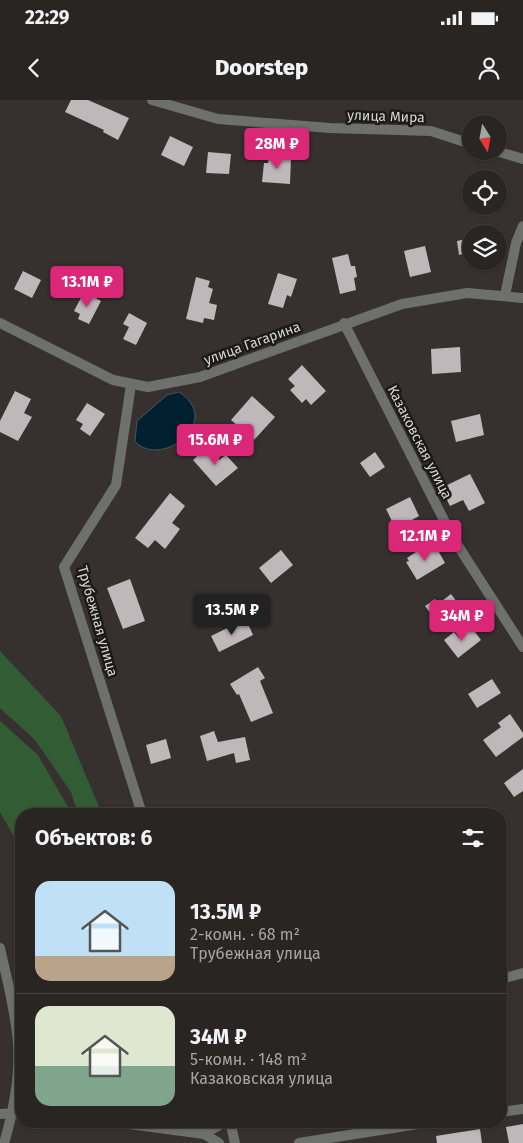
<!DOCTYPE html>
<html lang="ru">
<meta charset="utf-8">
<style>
body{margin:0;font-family:"Fira Sans",sans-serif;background:#343130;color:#f1f3f6;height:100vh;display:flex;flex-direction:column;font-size:19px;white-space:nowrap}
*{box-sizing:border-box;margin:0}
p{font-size:16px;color:#a5a5a6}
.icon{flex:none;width:28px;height:28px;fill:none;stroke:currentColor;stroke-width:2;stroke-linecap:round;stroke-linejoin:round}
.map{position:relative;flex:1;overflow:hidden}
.details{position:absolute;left:15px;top:708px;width:492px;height:320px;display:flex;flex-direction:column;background:#282523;border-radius:20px;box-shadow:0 1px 4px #0004,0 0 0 1px #444241}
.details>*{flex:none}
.needle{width:32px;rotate:169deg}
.buttons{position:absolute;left:462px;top:15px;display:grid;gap:10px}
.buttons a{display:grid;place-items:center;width:45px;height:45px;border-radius:50%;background:#282523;box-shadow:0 1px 4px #0004,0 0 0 1px #444241;font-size:25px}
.price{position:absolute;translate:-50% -42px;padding:0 11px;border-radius:5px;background:#db2777;color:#fff;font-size:16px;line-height:32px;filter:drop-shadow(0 1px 2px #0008)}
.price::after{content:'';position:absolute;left:50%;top:30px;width:15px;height:11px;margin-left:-8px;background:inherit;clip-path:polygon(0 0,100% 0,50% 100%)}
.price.on{background:#222;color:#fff}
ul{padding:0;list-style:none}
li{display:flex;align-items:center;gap:15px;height:125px;padding:0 20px}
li+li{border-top:1px solid #444241}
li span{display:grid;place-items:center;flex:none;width:140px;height:100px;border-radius:15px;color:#555}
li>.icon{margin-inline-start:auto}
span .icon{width:60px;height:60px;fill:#fffc;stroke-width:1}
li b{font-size:21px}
h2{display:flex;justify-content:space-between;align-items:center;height:60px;padding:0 20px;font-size:21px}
.status{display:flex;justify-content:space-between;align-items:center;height:35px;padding:0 25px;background:#282523;direction:ltr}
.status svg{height:14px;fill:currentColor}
header{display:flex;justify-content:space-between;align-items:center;height:65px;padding:0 20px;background:#282523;font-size:22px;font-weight:800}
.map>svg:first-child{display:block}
.green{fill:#325c33}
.water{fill:#01202f;stroke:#415660}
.building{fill:#beb8ba}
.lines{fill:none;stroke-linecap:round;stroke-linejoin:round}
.minor{stroke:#6e706e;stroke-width:10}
.tertiary{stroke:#6e706e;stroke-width:10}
.labels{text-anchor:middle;stroke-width:5;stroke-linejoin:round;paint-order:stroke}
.street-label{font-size:14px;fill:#d7d4d2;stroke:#1c1a18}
</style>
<div class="status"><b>22:29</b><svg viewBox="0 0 49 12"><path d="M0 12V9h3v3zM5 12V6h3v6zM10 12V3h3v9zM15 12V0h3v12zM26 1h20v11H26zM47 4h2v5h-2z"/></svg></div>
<header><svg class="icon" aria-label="back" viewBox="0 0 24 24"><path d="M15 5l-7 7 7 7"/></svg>Doorstep<svg class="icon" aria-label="person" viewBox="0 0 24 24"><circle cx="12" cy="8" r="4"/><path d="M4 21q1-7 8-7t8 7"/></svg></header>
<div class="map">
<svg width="523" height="1043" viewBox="0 0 523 1043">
<rect width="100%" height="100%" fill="#36312f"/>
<path class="green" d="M 0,551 L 61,616 L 102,714 L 78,714 L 71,692 L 35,640 L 0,608 Z
M 0,621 L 38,655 L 72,714 L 21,714 L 21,749 L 0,712 Z"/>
<path class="water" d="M 179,292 C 225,322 159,370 135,341 L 137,321 L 167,295 Z"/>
<path class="building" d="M 71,0 L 88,0 L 129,18 L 118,40 L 103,32 L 104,30 L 65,12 Z
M 170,36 L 193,47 L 184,66 L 161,55 Z
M 208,52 L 231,54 L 229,74 L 206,73 Z
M 269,56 L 291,57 L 290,84 L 262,82 L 264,63 L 268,63 Z
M 471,138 L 471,152 L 459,155 L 457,141 Z
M 425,146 L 431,172 L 410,177 L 404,151 Z
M 348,154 L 351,166 L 355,166 L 357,177 L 354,178 L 356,190 L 340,194 L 332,158 Z
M 23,171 L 41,180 L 32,198 L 14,189 Z
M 278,173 L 297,179 L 291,197 L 287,195 L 283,208 L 268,204 Z
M 196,177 L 210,181 L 208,187 L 213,189 L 209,203 L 217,205 L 214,220 L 204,218 L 203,223 L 186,219 Z
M 84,192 L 101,201 L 89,224 L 78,219 L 80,214 L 74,211 Z
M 129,213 L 147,223 L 136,245 L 123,239 L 129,227 L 123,224 Z
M 460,247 L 461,272 L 432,274 L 431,249 Z
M 302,265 L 326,291 L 311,305 L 306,299 L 302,303 L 290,290 L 295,286 L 288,279 Z
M 15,291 L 31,299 L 24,313 L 32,317 L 18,341 L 0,332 L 0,321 Z
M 252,296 L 275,317 L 254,340 L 231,320 Z
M 87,303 L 105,314 L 90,336 L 80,329 L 83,324 L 76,320 Z
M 480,314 L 484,335 L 456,342 L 451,321 Z
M 207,347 L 219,360 L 226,355 L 238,368 L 216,386 L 193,360 Z
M 375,352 L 385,367 L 370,377 L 360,363 Z
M 470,374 L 485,403 L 469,411 L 463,400 L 450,406 L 441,388 Z
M 170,393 L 185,406 L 172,423 L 180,429 L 165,449 L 155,440 L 148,448 L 135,438 Z
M 410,397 L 419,416 L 396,429 L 386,409 Z
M 435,445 L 445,463 L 417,480 L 406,462 L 409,461 L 407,458 L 422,448 L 424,452 Z
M 281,450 L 293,465 L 271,483 L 259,468 Z
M 130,479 L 145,521 L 123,529 L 107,488 Z
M 451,494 L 460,506 L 438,523 L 425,506 L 435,499 L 438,504 Z
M 246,519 L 253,535 L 219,552 L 211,536 Z
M 472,528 L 481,540 L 458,558 L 444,540 L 454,532 L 459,538 Z
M 258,567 L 265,578 L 260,581 L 273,613 L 251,622 L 239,594 L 237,595 L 230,584 Z
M 492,579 L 501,593 L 477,608 L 468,594 Z
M 510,614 L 523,633 L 523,637 L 496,657 L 483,640 L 501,627 L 498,623 Z
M 214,631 L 218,642 L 245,637 L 250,660 L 236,663 L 234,653 L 207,661 L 200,636 Z
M 166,639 L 171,658 L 151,664 L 146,645 Z
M 523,669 L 523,691 L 514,697 L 504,683 Z
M 523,1024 L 523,1043 L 509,1043 L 506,1027 Z
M 480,1029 L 482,1043 L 437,1043 L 436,1036 Z"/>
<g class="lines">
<path class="minor" d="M 152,0 L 218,19 L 330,28 L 431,31 L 471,44
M 496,51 L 523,59
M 505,195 L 516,143 L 523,126
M 344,223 L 453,438 L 523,547
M 131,285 L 116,385 L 64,467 L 142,714
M 0,848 C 7,880 16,912 18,944 C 20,975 13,1013 4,1043
M 501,879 L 523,873
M 230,1021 L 235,1043
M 204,1034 L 218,1026 L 220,1021"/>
<path class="tertiary" d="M 0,223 L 113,280 L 148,287 L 200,277 L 402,204 L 467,193 L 523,198
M 501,1012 L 523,1009
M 0,1014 L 21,1013
M 107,1021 L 204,1034 L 219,1043
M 299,1043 L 437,1021"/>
</g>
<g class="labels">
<g class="street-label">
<text transform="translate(386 16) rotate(2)" y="5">улица Мира</text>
<text transform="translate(252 243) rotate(-20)" y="5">улица Гагарина</text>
<text transform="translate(420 342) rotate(63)" y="5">Казаковская улица</text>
<text transform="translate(98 521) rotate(74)" y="5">Трубежная улица</text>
</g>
</g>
</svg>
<div class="buttons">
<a><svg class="needle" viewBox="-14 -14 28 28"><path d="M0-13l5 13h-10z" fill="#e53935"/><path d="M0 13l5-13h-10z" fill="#a5a5a6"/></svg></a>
<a><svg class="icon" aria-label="locate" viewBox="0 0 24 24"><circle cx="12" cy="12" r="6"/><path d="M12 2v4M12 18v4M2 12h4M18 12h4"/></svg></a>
<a><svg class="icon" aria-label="layers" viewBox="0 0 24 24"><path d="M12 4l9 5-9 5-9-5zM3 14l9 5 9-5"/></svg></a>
</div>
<b class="price" style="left:277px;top:70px">28M ₽</b>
<b class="price" style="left:87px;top:208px">13.1M ₽</b>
<b class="price" style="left:215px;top:366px">15.6M ₽</b>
<b class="price" style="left:425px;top:462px">12.1M ₽</b>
<b class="price on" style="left:232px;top:536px">13.5M ₽</b>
<b class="price" style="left:462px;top:542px">34M ₽</b>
<section class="details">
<h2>Объектов: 6<svg class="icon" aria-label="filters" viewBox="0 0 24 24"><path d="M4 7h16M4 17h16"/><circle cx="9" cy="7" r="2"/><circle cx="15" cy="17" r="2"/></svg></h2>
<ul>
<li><span style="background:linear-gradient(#bfe0f5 75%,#b9a48a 0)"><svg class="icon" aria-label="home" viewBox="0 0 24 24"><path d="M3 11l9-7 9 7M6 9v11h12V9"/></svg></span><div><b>13.5M ₽</b><p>2-комн. · 68 m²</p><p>Трубежная улица</p></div></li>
<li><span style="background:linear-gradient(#dfe7d0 60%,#7fa58c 0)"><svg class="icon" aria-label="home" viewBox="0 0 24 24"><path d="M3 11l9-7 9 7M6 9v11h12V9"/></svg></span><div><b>34M ₽</b><p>5-комн. · 148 m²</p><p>Казаковская улица</p></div></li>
</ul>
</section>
</div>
